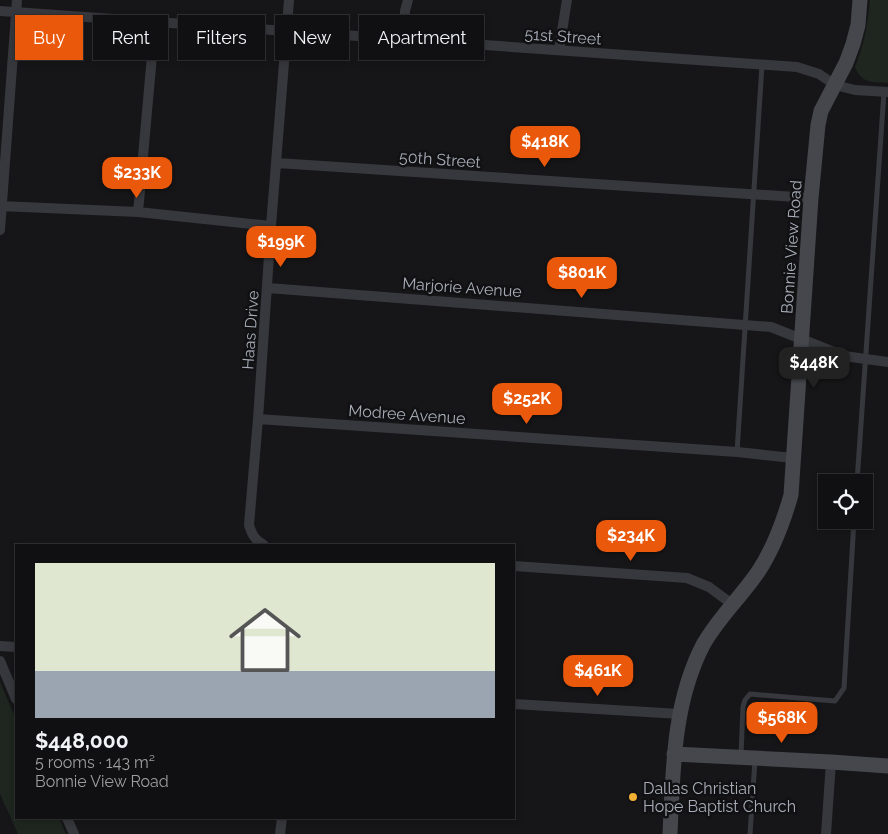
<!DOCTYPE html>
<meta charset="utf-8">
<style>
body{margin:0;font-family:Raleway,sans-serif;background:#1e1e20;color:#f1f3f6;height:100vh;display:flex;flex-direction:column;font-size:19px;white-space:nowrap}
*{box-sizing:border-box;margin:0}
p{font-size:16px;color:#9c9d9f}
.icon{flex:none;width:28px;height:28px;fill:none;stroke:currentColor;stroke-width:2;stroke-linecap:round;stroke-linejoin:round}
.map{position:relative;flex:1;overflow:hidden}
.panel{position:absolute;left:15px;top:544px;width:500px;height:275px;display:flex;flex-direction:column;background:#101012;border-radius:0px;box-shadow:0 2px 8px #0003,0 0 0 1px #303032}
.panel>*{flex:none}
.hud{position:absolute;left:15px;top:15px;width:500px;height:45px;display:flex;gap:10px}
.fabs{position:absolute;left:818px;top:474px;display:grid;gap:10px}
.fabs a{display:grid;place-items:center;width:55px;height:55px;border-radius:0px;background:#101012;box-shadow:0 2px 8px #0003,0 0 0 1px #303032;font-size:25px}
.price{position:absolute;translate:-50% -42px;padding:0 11px;border-radius:10px;background:#ea580c;color:#fff;font-size:16px;line-height:32px;filter:drop-shadow(0 1px 2px #0008)}
.price::after{content:'';position:absolute;left:50%;top:30px;width:15px;height:11px;margin-left:-8px;background:inherit;clip-path:polygon(0 0,100% 0,50% 100%)}
.price.on{background:#222;color:#fff}
ul{padding:0;list-style:none}
li{display:grid;align-content:center;gap:10px;height:265px;padding:0 20px}
li span{display:grid;place-items:center;height:155px;border-radius:0px;color:#555}
li>.icon{margin-inline-start:auto}
span .icon{width:90px;height:90px;fill:#fffc;stroke-width:1}
li b{font-size:21px}
.pill{padding:0 18px;border-radius:0px;background:#101012;box-shadow:0 2px 8px #0003,0 0 0 1px #303032;font-size:18px;line-height:45px}
.pill.on{background:#ea580c;color:#fff}
.map>svg:first-child{display:block}
.green{fill:#1e261f}
.lines{fill:none;stroke-linecap:round;stroke-linejoin:round}
.lane{stroke:#37383d;stroke-width:5}
.street{stroke:#37383d;stroke-width:10}
.secondary{stroke:#45474d;stroke-width:15}
.poi-dot{fill:#f2b134;stroke:#111113;stroke-width:2}
.labels{text-anchor:middle;stroke-width:5;stroke-linejoin:round;paint-order:stroke}
.street-label{font-size:16px;fill:#a8adb8;stroke:#111113}
.poi-label{font-size:16px;fill:#a8adb8;stroke:#111113;text-anchor:start}
</style>
<div class="map">
<svg width="888" height="834" viewBox="0 0 888 834">
<rect width="100%" height="100%" fill="#161618"/>
<path class="green" d="M 870,0 L 888,0 L 888,83 C 872,82 862,84 855,67 C 864,45 868,24 870,0 Z
M 0,682 L 16,719 L 16,818 L 59,818 L 66,834 L 18,834 L 0,794 Z"/>
<g class="lines">
<path class="lane" d="M 737,452 L 762,65
M 857,482 L 884,92
M 741,755 L 743,707 L 745,700 L 750,694 L 835,701 L 844,688 L 854,520
M 750,834 L 755,760"/>
<path class="street" d="M 0,11 L 797,67 L 819,74 L 835,85 L 855,90 L 888,92
M 405,39 L 405,11 L 408,0
M 559,50 L 567,0
M 277,163 L 811,198
M 0,206 L 138,212 L 271,226
M 138,212 L 155,22
M 0,230 L 17,0
M 268,288 L 771,327 L 844,356 L 888,362
M 258,419 L 737,452 L 793,458
M 264,545 C 255,540 252,535 249,525 L 258,419 L 271,226 L 289,0
M 514,566 L 687,578 L 709,587 L 732,604
M 0,646 L 16,647
M 0,661 L 16,699
M 514,704 L 680,714
M 67,818 L 74,834
M 280,834 L 282,818
M 826,834 L 831,762"/>
<path class="secondary" d="M 674,754 L 831,762 L 888,766
M 670,834 C 673,770 673,703 703,645 C 718,618 741,597 758,572 C 774,548 783,523 791,495 L 811,198 L 818,125 L 821,111 L 846,63 L 853,44 L 858,25 L 860,0"/>
</g>
<circle class="poi-dot" cx="633" cy="797" r="5"/>
<g class="labels">
<g class="street-label">
<text transform="translate(563 36) rotate(4)" y="6">51st Street</text>
<text transform="translate(440 159) rotate(4)" y="6">50th Street</text>
<text transform="translate(791 247) rotate(-86)" y="6">Bonnie View Road</text>
<text transform="translate(462 287) rotate(4)" y="6">Marjorie Avenue</text>
<text transform="translate(250 330) rotate(-86)" y="6">Haas Drive</text>
<text transform="translate(407 414) rotate(4)" y="6">Modree Avenue</text>
</g>
<g class="poi-label">
<text x="643" y="794">Dallas Christian<tspan x="643" dy="18">Hope Baptist Church</tspan></text>
</g>
</g>
</svg>
<div class="fabs">
<a><svg class="icon" aria-label="locate" viewBox="0 0 24 24"><circle cx="12" cy="12" r="6"/><path d="M12 2v4M12 18v4M2 12h4M18 12h4"/></svg></a>
</div>
<b class="price" style="left:545px;top:168px">$418K</b>
<b class="price" style="left:137px;top:199px">$233K</b>
<b class="price" style="left:281px;top:268px">$199K</b>
<b class="price" style="left:582px;top:299px">$801K</b>
<b class="price on" style="left:814px;top:389px">$448K</b>
<b class="price" style="left:527px;top:425px">$252K</b>
<b class="price" style="left:631px;top:562px">$234K</b>
<b class="price" style="left:598px;top:697px">$461K</b>
<b class="price" style="left:782px;top:744px">$568K</b>
<div class="hud">
<a class="pill on">Buy</a>
<a class="pill">Rent</a>
<a class="pill">Filters</a>
<a class="pill">New</a>
<a class="pill">Apartment</a>
</div>
<section class="panel">
<ul>
<li><span style="background:linear-gradient(#dfe7d0 70%,#9aa5b1 0)"><svg class="icon" aria-label="home" viewBox="0 0 24 24"><path d="M3 11l9-7 9 7M6 9v11h12V9"/></svg></span><div><b>$448,000</b><p>5 rooms · 143 m²</p><p>Bonnie View Road</p></div></li>
</ul>
</section>
</div>
